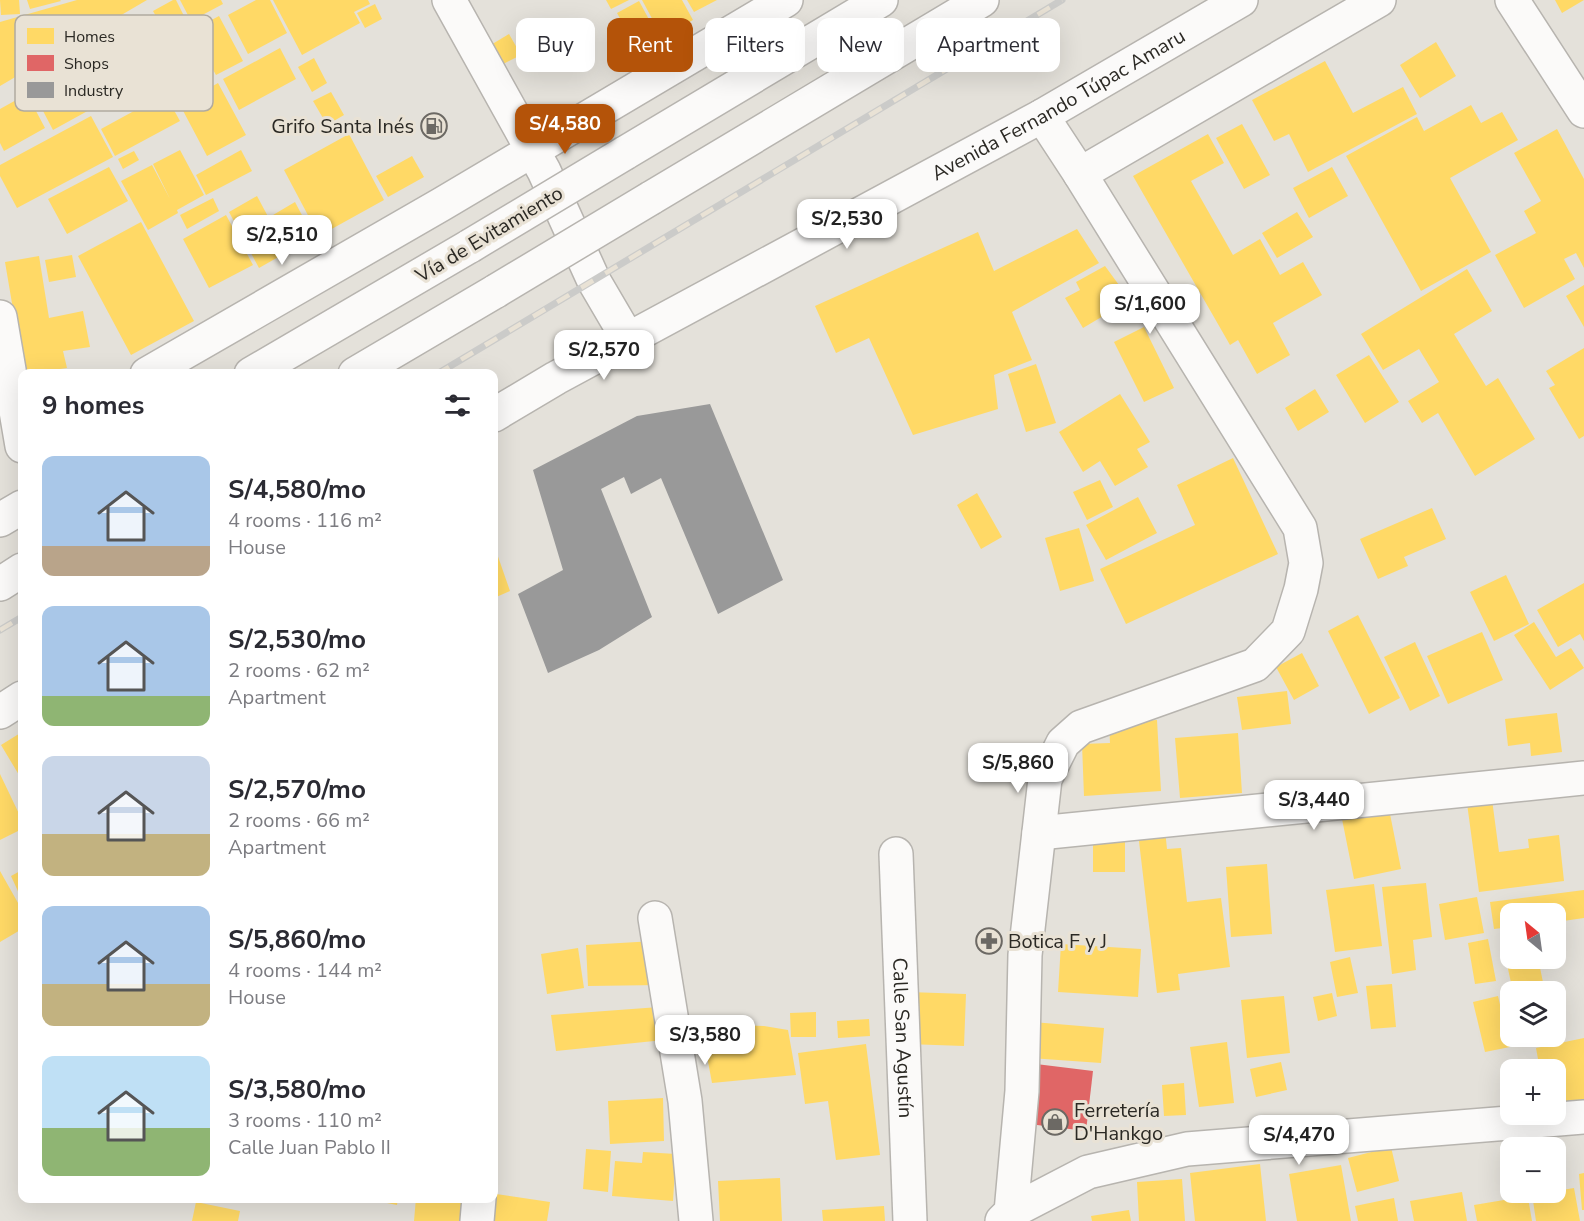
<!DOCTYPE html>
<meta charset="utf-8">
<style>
body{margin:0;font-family:"Nunito Sans",sans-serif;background:#f7f7f7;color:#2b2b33;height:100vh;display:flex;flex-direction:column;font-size:22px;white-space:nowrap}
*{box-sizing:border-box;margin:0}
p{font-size:20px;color:#7c7c81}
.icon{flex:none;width:33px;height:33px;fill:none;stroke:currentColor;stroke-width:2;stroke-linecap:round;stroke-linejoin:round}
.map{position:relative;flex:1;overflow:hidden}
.side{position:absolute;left:18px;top:369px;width:480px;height:834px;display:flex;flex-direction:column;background:#fff;border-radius:12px;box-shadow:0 6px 24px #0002}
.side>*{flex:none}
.hud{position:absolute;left:516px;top:18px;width:570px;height:54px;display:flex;gap:12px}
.needle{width:39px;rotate:331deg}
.controls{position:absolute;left:1500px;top:903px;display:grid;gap:12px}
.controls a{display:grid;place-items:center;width:66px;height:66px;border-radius:12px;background:#fff;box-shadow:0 6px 24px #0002;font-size:30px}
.price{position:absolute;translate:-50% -51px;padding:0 14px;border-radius:12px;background:#fff;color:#222;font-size:20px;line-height:39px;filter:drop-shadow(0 2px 3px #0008)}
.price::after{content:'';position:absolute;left:50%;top:36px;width:18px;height:14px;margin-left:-9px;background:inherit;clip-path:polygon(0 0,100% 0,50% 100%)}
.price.on{background:#b45309;color:#fff}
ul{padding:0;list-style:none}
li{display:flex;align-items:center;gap:18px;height:150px;padding:0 24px}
li span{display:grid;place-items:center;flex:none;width:168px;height:120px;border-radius:12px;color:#555}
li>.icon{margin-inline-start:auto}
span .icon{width:72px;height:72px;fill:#fffc;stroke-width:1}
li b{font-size:26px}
h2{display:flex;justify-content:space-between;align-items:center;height:72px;padding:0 24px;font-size:26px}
.tag{padding:0 21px;border-radius:12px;background:#fff;box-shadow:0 6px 24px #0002;font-size:21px;line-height:54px}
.tag.on{background:#b45309;color:#fff}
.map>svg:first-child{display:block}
.homes{fill:#ffd966}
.shops{fill:#e06666}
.industry{fill:#999}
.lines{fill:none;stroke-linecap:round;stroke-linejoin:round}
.minor-casing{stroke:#b7b4af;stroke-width:36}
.secondary-casing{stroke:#b7b4af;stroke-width:36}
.trunk-casing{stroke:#b7b4af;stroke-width:36}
.minor{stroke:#fbfaf9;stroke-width:33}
.secondary{stroke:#fbfaf9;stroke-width:33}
.trunk{stroke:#fbfaf9;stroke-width:33}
.rail-casing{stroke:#cbcbc9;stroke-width:7}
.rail{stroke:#e9e2d5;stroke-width:4.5;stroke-dasharray:14;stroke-linecap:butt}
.trunk-bridge-casing{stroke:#b7b4af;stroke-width:36;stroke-linecap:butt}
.trunk-bridge{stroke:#fbfaf9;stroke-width:33}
.labels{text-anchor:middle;stroke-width:6;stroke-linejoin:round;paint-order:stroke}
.street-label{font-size:20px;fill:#2b2924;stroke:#e9e2d5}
.poi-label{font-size:20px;fill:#2b2924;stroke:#e9e2d5;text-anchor:start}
.key{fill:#e9e2d5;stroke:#b0aaa0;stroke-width:1.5}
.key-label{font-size:16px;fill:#2b2924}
</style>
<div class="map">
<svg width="1584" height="1221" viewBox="0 0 1584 1221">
<rect width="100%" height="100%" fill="#e4e1da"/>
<path class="homes" d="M 0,0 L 19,0 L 20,14 L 1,15 Z
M 27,0 L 60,0 L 61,1 L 30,9 Z
M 77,0 L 147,0 L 0,86 L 0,22 Z
M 173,0 L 176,0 L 189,26 L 168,38 L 153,11 Z
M 180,0 L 221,0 L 223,4 L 191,21 Z
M 256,0 L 270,0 L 287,33 L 248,54 L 228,15 Z
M 273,0 L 368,0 L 370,4 L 354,12 L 360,23 L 302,55 Z
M 606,0 L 629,0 L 611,9 Z
M 642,0 L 682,0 L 693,20 L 662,37 Z
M 687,0 L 717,0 L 694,12 Z
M 1555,0 L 1584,0 L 1562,13 Z
M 639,1 L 658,36 L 636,47 L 617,13 Z
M 375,4 L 382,19 L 365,28 L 357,13 Z
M 219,16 L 243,61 L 216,75 L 191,31 Z
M 509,34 L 521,55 L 499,66 L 489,46 Z
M 1436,42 L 1456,76 L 1420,98 L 1400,65 Z
M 280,48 L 296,79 L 239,110 L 223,79 Z
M 314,58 L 327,83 L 312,92 L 298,67 Z
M 1325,61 L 1353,113 L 1403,87 L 1417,114 L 1308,172 L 1289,134 L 1274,141 L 1252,100 Z
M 71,67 L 93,108 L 53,130 L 31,88 Z
M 218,83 L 246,135 L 207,156 L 180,105 Z
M 331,92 L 344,115 L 327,125 L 313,101 Z
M 27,94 L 45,128 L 4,151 L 0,143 L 0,109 Z
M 165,94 L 180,121 L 115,156 L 101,129 Z
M 1471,105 L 1481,123 L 1502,112 L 1518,140 L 1450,178 L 1491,252 L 1421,291 L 1346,156 L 1417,117 L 1424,131 Z
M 91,116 L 113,157 L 17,208 L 0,176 L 0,165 Z
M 1242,124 L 1270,175 L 1244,189 L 1216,138 Z
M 1557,129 L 1584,179 L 1584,268 L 1576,253 L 1564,259 L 1575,279 L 1524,308 L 1495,255 L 1536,233 L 1524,211 L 1541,201 L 1514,153 Z
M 349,134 L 384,200 L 319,236 L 284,170 Z
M 1208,134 L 1224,163 L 1191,181 L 1233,255 L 1260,239 L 1280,275 L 1303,262 L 1322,295 L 1273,323 L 1290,355 L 1257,374 L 1238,340 L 1230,345 L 1133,176 Z
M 180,150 L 204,195 L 177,210 L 178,213 L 148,230 L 121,181 L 152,165 L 170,199 L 153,164 Z
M 241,150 L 252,171 L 206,195 L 196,175 Z
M 134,151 L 139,160 L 123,169 L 118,159 Z
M 412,156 L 424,177 L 388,197 L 376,176 Z
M 109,167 L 128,201 L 67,234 L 48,199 Z
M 1332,167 L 1348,196 L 1309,218 L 1293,188 Z
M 257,196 L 287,252 L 259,268 L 229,212 Z
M 213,198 L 219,211 L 187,229 L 180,215 Z
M 295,202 L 313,236 L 291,248 L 273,215 Z
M 1297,212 L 1313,237 L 1277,258 L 1262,233 Z
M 226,215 L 253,265 L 209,288 L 183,239 Z
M 141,222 L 194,321 L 131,355 L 78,256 Z
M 1077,229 L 1099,263 L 1012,312 L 1032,360 L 994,375 L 998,409 L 913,435 L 869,338 L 836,353 L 815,306 L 978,232 L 994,271 Z
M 72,255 L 76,277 L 49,282 L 45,260 Z
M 39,256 L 49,318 L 83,311 L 90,347 L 63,351 L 67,368 L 24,374 L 5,262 Z
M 1105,266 L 1130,300 L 1083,328 L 1065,298 L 1080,290 L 1076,282 Z
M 1467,269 L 1492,311 L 1454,334 L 1486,386 L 1498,378 L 1535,439 L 1475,476 L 1438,413 L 1422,423 L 1408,401 L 1439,382 L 1419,349 L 1383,370 L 1361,334 Z
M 1584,285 L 1584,327 L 1566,296 Z
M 1144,327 L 1174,388 L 1144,402 L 1114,342 Z
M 1584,348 L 1584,436 L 1579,439 L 1549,388 L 1555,385 L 1546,371 Z
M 1369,355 L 1399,402 L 1365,423 L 1336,375 Z
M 1036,364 L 1056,423 L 1026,432 L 1008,374 Z
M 1315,389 L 1329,412 L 1298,431 L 1285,408 Z
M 1120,394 L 1150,442 L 1137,449 L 1148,467 L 1115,486 L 1100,461 L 1083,472 L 1059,432 Z
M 1233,458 L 1278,554 L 1126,624 L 1100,569 L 1195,525 L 1177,485 Z
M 1100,480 L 1113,507 L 1087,520 L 1073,492 Z
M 977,493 L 1002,537 L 981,549 L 957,505 Z
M 1138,497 L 1157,533 L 1106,560 L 1086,525 Z
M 1432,508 L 1446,539 L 1404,557 L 1408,566 L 1378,579 L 1360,539 Z
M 1079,528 L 1094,581 L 1060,591 L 1045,538 Z
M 494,545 L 510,591 L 494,598 Z
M 1506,575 L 1529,624 L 1494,641 L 1470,592 Z
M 1584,583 L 1584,641 L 1580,634 L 1558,647 L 1537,610 Z
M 1358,615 L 1400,698 L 1369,714 L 1328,631 Z
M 1534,622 L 1556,657 L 1571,648 L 1584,668 L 1550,690 L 1514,635 Z
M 1482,632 L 1503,680 L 1448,704 L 1427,656 Z
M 1415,642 L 1440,696 L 1410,711 L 1384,657 Z
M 1302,653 L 1319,686 L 1294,700 L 1276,667 Z
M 1287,691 L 1291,724 L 1242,730 L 1237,697 Z
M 1557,713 L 1562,752 L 1531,756 L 1530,743 L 1508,746 L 1505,719 Z
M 1157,720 L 1161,791 L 1084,796 L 1082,744 L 1110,743 L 1109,723 Z
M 22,732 L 22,780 L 1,745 Z
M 1238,733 L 1242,793 L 1180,798 L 1175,738 Z
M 0,774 L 22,820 L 22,829 L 0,840 Z
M 1491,792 L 1499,852 L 1529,848 L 1528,839 L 1559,835 L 1564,881 L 1479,892 L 1466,796 Z
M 1387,799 L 1401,869 L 1354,879 L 1340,809 Z
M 1165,830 L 1167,849 L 1181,848 L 1187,902 L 1221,898 L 1230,967 L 1178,974 L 1180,990 L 1157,993 L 1138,833 Z
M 1093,840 L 1125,841 L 1125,872 L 1093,872 Z
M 1267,864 L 1272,934 L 1231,937 L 1226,867 Z
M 22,870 L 22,900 L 11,876 Z
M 0,871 L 22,910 L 22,929 L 0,942 Z
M 1426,883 L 1432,937 L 1413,940 L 1416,970 L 1392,974 L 1382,887 Z
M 1374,884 L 1382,946 L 1335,952 L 1326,890 Z
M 1584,890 L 1584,918 L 1556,922 L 1556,914 L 1510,914 L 1510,927 L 1494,929 L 1490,902 Z
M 1477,897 L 1484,933 L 1445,940 L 1439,904 Z
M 1488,939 L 1496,981 L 1475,984 L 1468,943 Z
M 1510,940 L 1510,958 L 1538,958 L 1545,992 L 1513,992 L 1502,941 Z
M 654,941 L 660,985 L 588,986 L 586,945 Z
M 1061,944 L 1141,949 L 1138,997 L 1058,992 Z
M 578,948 L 584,988 L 547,994 L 541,954 Z
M 1350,957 L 1358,993 L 1337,997 L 1330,962 Z
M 1392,984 L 1396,1027 L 1371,1029 L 1366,986 Z
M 909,992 L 966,994 L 964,1046 L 907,1044 Z
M 1332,993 L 1337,1016 L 1318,1021 L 1313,997 Z
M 1284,996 L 1290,1053 L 1247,1058 L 1241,1000 Z
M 1498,996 L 1510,1047 L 1485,1052 L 1473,1002 Z
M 659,1007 L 664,1040 L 556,1051 L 551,1015 Z
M 816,1012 L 816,1037 L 791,1037 L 790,1013 Z
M 869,1019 L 870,1036 L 838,1038 L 837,1021 Z
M 1033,1022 L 1104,1028 L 1101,1063 L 1030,1058 Z
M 701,1024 L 764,1026 L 788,1030 L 796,1075 L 712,1083 Z
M 1584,1038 L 1584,1103 L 1556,1109 L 1556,1070 L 1540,1070 L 1536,1048 Z
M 1227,1042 L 1234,1103 L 1199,1107 L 1190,1047 Z
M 866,1044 L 880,1155 L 836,1160 L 828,1101 L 805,1104 L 798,1053 Z
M 1281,1062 L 1287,1090 L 1256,1097 L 1250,1069 Z
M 1184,1083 L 1186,1115 L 1164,1116 L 1162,1085 Z
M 663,1098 L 664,1141 L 610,1144 L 608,1101 Z
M 1391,1147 L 1399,1181 L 1357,1192 L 1348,1158 Z
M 586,1149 L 611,1151 L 608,1192 L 583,1189 Z
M 643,1152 L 676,1154 L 673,1201 L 612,1196 L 615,1161 L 642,1163 Z
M 1260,1164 L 1266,1221 L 1195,1221 L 1190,1173 Z
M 1341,1165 L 1351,1221 L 1297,1221 L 1289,1174 Z
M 1584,1173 L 1584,1210 L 1582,1210 L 1579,1174 Z
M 1510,1175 L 1510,1192 L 1527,1192 L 1532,1221 L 1477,1221 L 1474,1205 L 1504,1200 L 1500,1177 Z
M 780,1178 L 782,1221 L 720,1221 L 718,1181 Z
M 1182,1179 L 1185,1221 L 1139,1221 L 1137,1182 Z
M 1574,1188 L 1580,1221 L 1536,1221 L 1532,1194 L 1556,1192 L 1556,1191 Z
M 1462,1192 L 1467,1221 L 1414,1221 L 1410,1201 Z
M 496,1194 L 550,1202 L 547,1221 L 491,1221 Z
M 362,1198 L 398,1198 L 397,1205 Z
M 416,1198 L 463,1198 L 461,1221 L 414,1221 Z
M 1394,1198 L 1398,1221 L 1358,1221 L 1355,1206 Z
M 196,1202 L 240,1211 L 238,1221 L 192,1221 Z
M 884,1206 L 885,1221 L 823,1221 L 822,1210 Z
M 1129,1210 L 1131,1221 L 1092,1221 L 1091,1216 Z"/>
<path class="shops" d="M 1036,1064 L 1093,1071 L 1086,1131 L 1029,1124 Z"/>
<path class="industry" d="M 710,404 L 783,580 L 718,614 L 661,478 L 631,494 L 624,477 L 601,489 L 652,617 L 599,650 L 548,673 L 518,594 L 563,570 L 533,470 L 637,416 Z"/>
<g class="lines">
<g class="minor-casing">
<g id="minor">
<path d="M 1512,0 L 1584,111"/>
<path d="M 1080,174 L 1379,0"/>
<path d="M 0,317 L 22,446"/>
<path d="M 147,374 L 442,204 L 786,0"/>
<path id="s1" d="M 494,415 L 556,378 L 1042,116 L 1241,0"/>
<path d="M 0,712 L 22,698"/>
<path d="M 1039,833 L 1584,778"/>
<path id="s2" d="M 896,854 L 910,1221"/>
<path d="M 655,918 L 685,1101 L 696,1221"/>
<path d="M 1011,1212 L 1088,1172 L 1187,1149 L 1584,1117"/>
<path d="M 477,1221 L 479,1198"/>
<path d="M 1002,1221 L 1011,1212 L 1022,1091 L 1025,955 L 1045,779 L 1063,743 L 1081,727 L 1255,665 L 1288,631 L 1301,589 L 1306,563 L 1300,528 L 1080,174 L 1042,116"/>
</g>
</g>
<g class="secondary-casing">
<path id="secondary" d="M 449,0 L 544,171 L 594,281 L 628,339"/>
</g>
<g class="trunk-casing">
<path id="trunk" d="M 625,153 L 881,0
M 651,198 L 982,0
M 251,374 L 470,246
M 355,374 L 496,291
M 0,520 L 22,507
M 0,584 L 22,570"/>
</g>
<use href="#minor" class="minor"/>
<use href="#secondary" class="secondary"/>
<use href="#trunk" class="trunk"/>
<g class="rail-casing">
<path id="rail" d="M 437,374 L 1062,0
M 0,630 L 22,617"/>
</g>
<use href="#rail" class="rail"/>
<g class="trunk-bridge-casing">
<path id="trunk-bridge" d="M 470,246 L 625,153
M 496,291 L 651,198"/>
</g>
<use href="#trunk-bridge" class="trunk-bridge"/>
</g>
<defs>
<g id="fuel-ring" transform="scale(1.35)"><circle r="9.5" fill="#e9e2d5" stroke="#6c6964" stroke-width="1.5"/><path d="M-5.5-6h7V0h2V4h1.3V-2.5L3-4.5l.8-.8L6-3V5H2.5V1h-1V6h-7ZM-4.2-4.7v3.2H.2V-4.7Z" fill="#6c6964"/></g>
<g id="pharmacy-ring" transform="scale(1.35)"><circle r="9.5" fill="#e9e2d5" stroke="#6c6964" stroke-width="1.5"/><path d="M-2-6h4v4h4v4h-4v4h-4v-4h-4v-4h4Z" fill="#6c6964"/></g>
<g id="shop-ring" transform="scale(1.35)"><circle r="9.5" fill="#e9e2d5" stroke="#6c6964" stroke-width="1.5"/><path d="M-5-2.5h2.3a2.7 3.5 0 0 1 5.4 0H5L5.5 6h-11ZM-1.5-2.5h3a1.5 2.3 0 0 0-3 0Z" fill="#6c6964"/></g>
</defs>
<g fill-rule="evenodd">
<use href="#fuel-ring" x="434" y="126"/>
<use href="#pharmacy-ring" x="989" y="941"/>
<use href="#shop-ring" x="1055" y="1122"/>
</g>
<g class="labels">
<g class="street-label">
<text dy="7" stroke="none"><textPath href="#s1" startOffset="644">Avenida Fernando Túpac Amaru</textPath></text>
<text transform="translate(489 234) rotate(-31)" y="7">Vía de Evitamiento</text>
<text dy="7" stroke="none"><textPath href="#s2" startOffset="184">Calle San Agustín</textPath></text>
</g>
<g class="poi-label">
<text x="414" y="133" text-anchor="end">Grifo Santa Inés</text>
<text x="1008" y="948">Botica F y J</text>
<text x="1074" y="1117">Ferretería<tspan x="1074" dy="23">D'Hankgo</tspan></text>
</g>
</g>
<rect x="15" y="15" width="198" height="96" rx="9" class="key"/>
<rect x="27" y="28" width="27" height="16" fill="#ffd966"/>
<rect x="27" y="55" width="27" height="16" fill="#e06666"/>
<rect x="27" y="82" width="27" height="16" fill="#999"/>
<g class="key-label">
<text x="64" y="42">Homes</text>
<text x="64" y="69">Shops</text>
<text x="64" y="96">Industry</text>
</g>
</svg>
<div class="controls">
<a><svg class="needle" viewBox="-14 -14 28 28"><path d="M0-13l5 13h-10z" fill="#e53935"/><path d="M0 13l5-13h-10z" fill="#7c7c81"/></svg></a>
<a><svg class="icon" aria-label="layers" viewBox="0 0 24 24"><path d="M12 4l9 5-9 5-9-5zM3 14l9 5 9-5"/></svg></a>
<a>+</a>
<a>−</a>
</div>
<b class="price on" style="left:565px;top:155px">S/4,580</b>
<b class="price" style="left:847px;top:250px">S/2,530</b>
<b class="price" style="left:282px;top:266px">S/2,510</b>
<b class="price" style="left:1150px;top:335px">S/1,600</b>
<b class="price" style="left:604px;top:381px">S/2,570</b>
<b class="price" style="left:1018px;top:794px">S/5,860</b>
<b class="price" style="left:1314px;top:831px">S/3,440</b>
<b class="price" style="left:705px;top:1066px">S/3,580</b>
<b class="price" style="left:1299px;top:1166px">S/4,470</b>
<div class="hud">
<a class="tag">Buy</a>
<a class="tag on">Rent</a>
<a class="tag">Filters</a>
<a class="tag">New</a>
<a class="tag">Apartment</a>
</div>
<section class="side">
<h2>9 homes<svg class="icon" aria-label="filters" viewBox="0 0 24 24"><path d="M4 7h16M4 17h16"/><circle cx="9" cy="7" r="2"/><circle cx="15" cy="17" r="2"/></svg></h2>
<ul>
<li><span style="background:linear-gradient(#a9c7e8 75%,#b9a48a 0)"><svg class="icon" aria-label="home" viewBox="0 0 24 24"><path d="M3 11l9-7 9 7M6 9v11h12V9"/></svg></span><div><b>S/4,580/mo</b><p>4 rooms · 116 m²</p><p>House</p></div></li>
<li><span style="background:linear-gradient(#a9c7e8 75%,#8fb573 0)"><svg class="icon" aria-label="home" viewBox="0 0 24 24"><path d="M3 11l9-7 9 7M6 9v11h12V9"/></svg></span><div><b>S/2,530/mo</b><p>2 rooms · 62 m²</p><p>Apartment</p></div></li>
<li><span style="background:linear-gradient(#c9d6e8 65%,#c2b280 0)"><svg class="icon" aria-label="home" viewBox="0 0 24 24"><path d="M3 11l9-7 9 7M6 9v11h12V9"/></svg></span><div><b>S/2,570/mo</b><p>2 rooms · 66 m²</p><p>Apartment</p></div></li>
<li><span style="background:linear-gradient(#a9c7e8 65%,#c2b280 0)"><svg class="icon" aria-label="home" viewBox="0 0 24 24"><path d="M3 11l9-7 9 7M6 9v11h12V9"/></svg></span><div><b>S/5,860/mo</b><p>4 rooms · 144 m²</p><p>House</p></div></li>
<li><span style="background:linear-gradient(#bfe0f5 60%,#8fb573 0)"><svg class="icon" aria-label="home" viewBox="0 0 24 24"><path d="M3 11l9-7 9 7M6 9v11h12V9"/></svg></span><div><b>S/3,580/mo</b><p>3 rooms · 110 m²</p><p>Calle Juan Pablo II</p></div></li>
</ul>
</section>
</div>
